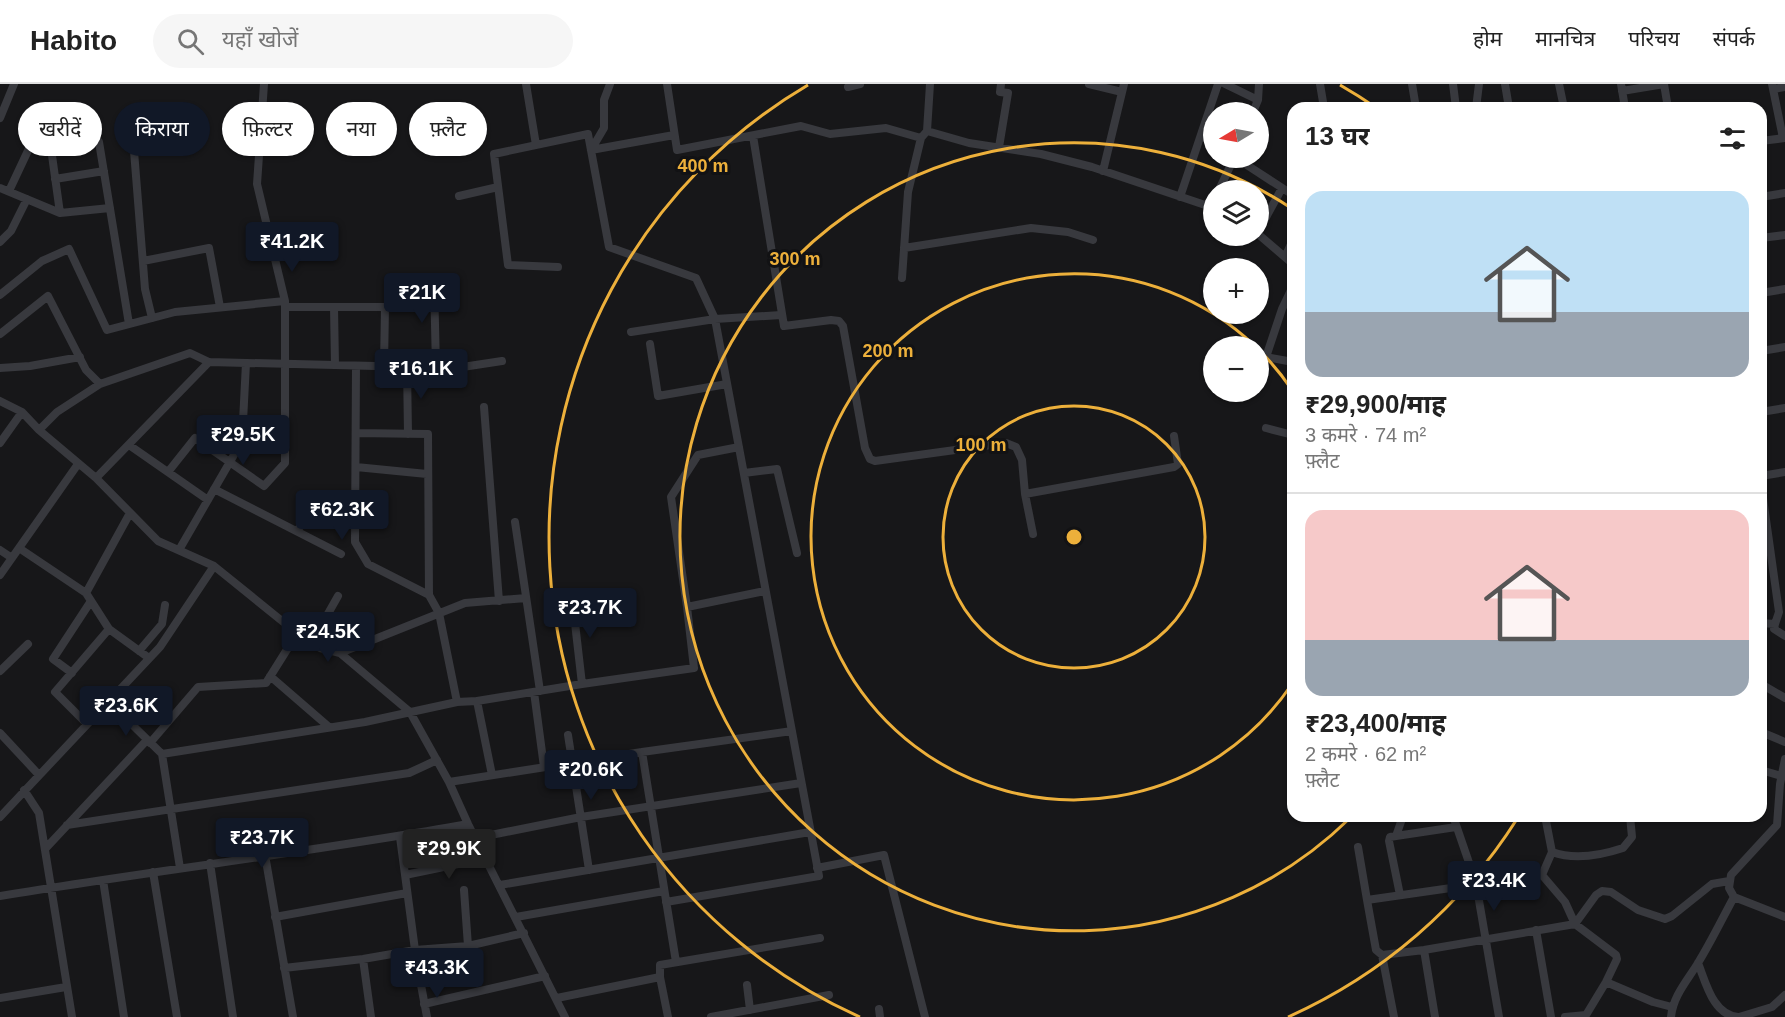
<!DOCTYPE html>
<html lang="hi">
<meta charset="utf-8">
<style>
body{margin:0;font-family:Helvetica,"Noto Sans Devanagari",sans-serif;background:#f6f6f6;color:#222;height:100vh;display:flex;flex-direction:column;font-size:22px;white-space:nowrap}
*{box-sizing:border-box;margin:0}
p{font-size:20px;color:#767676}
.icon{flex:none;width:33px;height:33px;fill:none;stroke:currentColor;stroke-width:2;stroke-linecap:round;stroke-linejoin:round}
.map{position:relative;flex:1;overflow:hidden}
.panel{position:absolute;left:1287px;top:18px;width:480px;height:720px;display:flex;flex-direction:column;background:#fff;border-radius:18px;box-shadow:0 2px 4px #0004}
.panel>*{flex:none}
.guide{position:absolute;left:18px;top:18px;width:570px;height:54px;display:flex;gap:12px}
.needle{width:39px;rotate:260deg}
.fabs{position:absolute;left:1203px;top:18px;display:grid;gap:12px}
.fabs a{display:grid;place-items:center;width:66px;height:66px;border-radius:50%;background:#fff;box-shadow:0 2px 4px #0004;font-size:30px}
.price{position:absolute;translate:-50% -51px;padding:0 14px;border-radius:6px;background:#111827;color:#fff;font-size:20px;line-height:39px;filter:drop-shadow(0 2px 3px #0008)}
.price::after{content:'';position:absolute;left:50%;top:36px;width:18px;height:14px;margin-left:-9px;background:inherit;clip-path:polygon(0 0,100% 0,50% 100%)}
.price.on{background:#222;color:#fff}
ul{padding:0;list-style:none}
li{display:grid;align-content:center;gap:12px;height:318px;padding:0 18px}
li+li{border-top:2px solid #e0e0e0}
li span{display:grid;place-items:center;height:186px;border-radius:18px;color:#555}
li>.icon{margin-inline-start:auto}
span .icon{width:108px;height:108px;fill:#fffc;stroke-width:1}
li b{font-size:26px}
h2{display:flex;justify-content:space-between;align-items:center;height:72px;padding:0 18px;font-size:26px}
.pill{padding:0 21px;border-radius:27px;background:#fff;box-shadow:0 2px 4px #0004;font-size:21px;line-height:54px}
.pill.on{background:#111827;color:#fff}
header{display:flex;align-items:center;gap:36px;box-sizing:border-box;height:84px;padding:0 30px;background:#fff;border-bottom:2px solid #e0e0e0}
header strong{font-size:28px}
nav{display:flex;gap:33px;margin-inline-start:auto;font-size:21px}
.search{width:420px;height:54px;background:#f6f6f6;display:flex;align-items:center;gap:15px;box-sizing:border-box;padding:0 21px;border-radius:33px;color:#767676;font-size:22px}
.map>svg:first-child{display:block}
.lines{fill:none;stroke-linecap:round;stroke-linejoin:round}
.minor{stroke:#38393e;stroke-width:8}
.ring{fill:none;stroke:#edb03b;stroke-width:3}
.centre{fill:#edb03b;stroke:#121214;stroke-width:3}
.ring-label{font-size:18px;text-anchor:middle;font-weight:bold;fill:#edb03b;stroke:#121214;stroke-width:6;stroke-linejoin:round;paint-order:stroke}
</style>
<header>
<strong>Habito</strong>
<div class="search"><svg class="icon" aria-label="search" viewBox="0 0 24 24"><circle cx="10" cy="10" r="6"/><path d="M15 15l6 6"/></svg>यहाँ खोजें</div>
<nav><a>होम</a><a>मानचित्र</a><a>परिचय</a><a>संपर्क</a></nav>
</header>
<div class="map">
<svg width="1785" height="933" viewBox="0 0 1785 933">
<rect width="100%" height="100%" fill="#171719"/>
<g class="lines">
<path class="minor" d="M 526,0 L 536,61
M 667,0 L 677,66 L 801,42 L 830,50 L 886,44 L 921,54 L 927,47 L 969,59 L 1041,70 L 1092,83 L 1214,124
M 1089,0 L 1122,8
M 1225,0 L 1258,16
M 1320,0 L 1324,24
M 1412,0 L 1416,24
M 1453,0 L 1456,24
M 1505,0 L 1509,24
M 1559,0 L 1564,24
M 1621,0 L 1625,24
M 1664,0 L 1668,24
M 1772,0 L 1783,54
M 848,3 L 860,0
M 1773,5 L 1785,3
M 1622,7 L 1664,0
M 1476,24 L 1479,0
M 1253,28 L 1258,16 L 1259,0
M 0,34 L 14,0
M 927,47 L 930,0
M 753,52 L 784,242 L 831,236 L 839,237 L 843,242 L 865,364 L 870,375 L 875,377 L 1006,359 L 1016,363 L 1022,376 L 1025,410 L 1033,450
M 50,57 L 60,129
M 1761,57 L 1785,54
M 99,58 L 129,240
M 999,63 L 1008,9 L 1000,8 L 1001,0
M 591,66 L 674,51
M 591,66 L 604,44 L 604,16 L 610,0
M 134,67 L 145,205 L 152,234
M 1236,74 L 1293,111
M 1103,87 L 1124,0
M 55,95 L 104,87
M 0,104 L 60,129 L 110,124
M 1219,106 L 1234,74
M 9,107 L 33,56
M 459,112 L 498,103
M 1180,113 L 1218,0
M 1761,113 L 1785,109
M 1258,148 L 1282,104
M 1258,150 L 1293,180
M 1761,154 L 1785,151
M 0,158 L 11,147 L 27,115
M 904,164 L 1031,144 L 1068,148 L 1093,156
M 1285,173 L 1293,156
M 143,177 L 209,164 L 220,223
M 558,183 L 508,181 L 494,70 L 588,50 L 609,163 L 696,194 L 715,235 L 819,792 L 666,818
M 902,194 L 908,108 L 921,54
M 434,197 L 436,284
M 1293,202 L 1282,225 L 1266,273 L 1293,278
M 1761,209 L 1785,205
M 0,211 L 42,177 L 69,165 L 107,246 L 175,228 L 285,217
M 286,223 L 435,223
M 334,223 L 335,281
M 631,248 L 715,235 L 781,231
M 0,250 L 48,212 L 86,286 L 100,300
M 650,260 L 658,312 L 727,300
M 1761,267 L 1785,263
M 356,282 L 355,458 L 368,480 L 429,511
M 384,282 L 385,223
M 407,283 L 408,350
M 0,284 L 30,282 L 80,273
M 0,317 L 22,328 L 39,346 L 96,394 L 158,457 L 214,482 L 282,537 L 320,564 L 340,569 L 410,628 L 449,698 L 468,740 L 565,933
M 484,323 L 499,517
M 1761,328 L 1785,324
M 1266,344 L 1293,351
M 39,346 L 57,328 L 100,300 L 190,269 L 209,278 L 456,284 L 502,277
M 356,349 L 428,350 L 429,511 L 439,529 L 457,618
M 0,359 L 22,328
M 129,361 L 208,416
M 356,383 L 427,390
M 168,388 L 195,354 L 264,402 L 285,379 L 285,217 L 257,100 L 264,0
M 744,389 L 777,385 L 797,469
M 1761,392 L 1785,388
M 96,394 L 209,278
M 1292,399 L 1293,405
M 1761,400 L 1779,528 L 1775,540 L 1761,539
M 214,405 L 341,470
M 1025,410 L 1174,383 L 1178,380 L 1174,352
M 130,429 L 86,509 L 109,545 L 149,574
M 515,438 L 540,607
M 297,447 L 317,418
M 19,464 L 86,509
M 0,466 L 12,474
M 179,466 L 242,357 L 246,279
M 0,491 L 78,380
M 572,513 L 582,600
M 687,523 L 765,507
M 1775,540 L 1774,545 L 1785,552
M 312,558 L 338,512
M 139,567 L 162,540 L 165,521
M 340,569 L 465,519 L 526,514
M 0,587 L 28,560
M 72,589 L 53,575 L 91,517
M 270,592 L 329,643
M 1761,600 L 1785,614
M 534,608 L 544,683
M 108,617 L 162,670
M 477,617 L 492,691
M 87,640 L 55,608 L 109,545
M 1761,648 L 1785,658
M 0,649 L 39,691
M 568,651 L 589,786
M 150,659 L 198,603 L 266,599 L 298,548
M 642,668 L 676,878
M 1761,686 L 1781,692
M 449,698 L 642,668 L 792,647
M 24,706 L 39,729 L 72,933
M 1403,732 L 1396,752 L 1456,743
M 1453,732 L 1476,799 L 1499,933
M 0,733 L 160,563 L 214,482
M 67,741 L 409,689 L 437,676
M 1396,752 L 1390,753 L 1389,757 L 1400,811
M 400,753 L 415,866
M 476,754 L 581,733 L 801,699
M 1358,763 L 1367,816
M 45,765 L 147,656
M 1552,768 C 1574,776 1602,771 1623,764 L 1632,753 L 1630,732
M 265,771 L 293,933
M 210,779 L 233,933
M 180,784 L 162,670 L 365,638 L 457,618 L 477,617 L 582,600 L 694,584 L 687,523 L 671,413 L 698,371 L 739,363
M 817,784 L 884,771 L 925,933
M 153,788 L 177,933
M 405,791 L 487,774
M 1542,791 L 1565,818 L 1575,840 L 1596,811 L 1602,807 L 1611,808 L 1638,826 L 1665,835 L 1672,832 L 1712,800 L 1729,797
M 103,796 L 124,933
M 500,801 L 810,748
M 464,806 L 468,862
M 0,812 C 156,786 313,768 468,740
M 1734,813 L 1785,833
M 275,833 L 407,809
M 516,833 L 664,807
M 1536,846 L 1551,933
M 1424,866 L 1435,933
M 1382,871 L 1424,866 L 1575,840 L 1616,871 L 1617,875 L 1606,898 L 1586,931 L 1565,933
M 363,875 L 371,933
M 1698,879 C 1706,899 1713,931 1738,933
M 284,884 L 363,875 L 415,866 L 468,862 L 524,849
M 1606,898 L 1653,918 L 1672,923
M 421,901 L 427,933
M 747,901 L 750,926
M 0,914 L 66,903
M 557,914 L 660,893
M 424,920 L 545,892
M 879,925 L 880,933
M 668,933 L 660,893 L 660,881 L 820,854
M 711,933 L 829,911
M 1394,933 L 1382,871 L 1376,866 L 1367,816 L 1542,791 L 1552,768 L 1545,732
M 1671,933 C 1673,912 1687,897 1698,879 C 1711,858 1722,835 1734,813 L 1729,804 L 1731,791 L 1777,741 L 1780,700 L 1785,675
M 1739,933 L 1772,923 L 1785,911"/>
</g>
<g class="ring">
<circle cx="1074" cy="453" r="131"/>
<path d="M1292 600A263 263 0 1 1 1255 262M1260 267A263 263 0 0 1 1292 306"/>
<path d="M1350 734A394 394 0 1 1 1291 124"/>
<path d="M1517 735A525 525 0 0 1 1288 933M860 933A525 525 0 0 1 808 1M1340 1A525 525 0 0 1 1375 23"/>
</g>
<circle cx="1074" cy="453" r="9" class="centre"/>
<g class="ring-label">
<text x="703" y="88">400 m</text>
<text x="795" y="181">300 m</text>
<text x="888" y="273">200 m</text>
<text x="981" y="367">100 m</text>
</g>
</svg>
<div class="fabs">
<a><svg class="needle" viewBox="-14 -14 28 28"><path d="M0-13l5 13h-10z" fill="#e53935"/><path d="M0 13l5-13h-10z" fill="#767676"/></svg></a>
<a><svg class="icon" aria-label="layers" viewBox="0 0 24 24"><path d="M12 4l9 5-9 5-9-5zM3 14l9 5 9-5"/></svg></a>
<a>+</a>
<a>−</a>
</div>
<b class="price" style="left:292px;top:189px">₹41.2K</b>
<b class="price" style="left:422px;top:240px">₹21K</b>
<b class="price" style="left:421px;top:316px">₹16.1K</b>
<b class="price" style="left:243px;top:382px">₹29.5K</b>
<b class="price" style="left:342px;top:457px">₹62.3K</b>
<b class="price" style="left:590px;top:555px">₹23.7K</b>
<b class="price" style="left:328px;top:579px">₹24.5K</b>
<b class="price" style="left:126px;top:653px">₹23.6K</b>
<b class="price" style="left:591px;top:717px">₹20.6K</b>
<b class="price" style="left:262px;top:785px">₹23.7K</b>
<b class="price on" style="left:449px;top:796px">₹29.9K</b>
<b class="price" style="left:1494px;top:828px">₹23.4K</b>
<b class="price" style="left:437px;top:915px">₹43.3K</b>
<div class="guide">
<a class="pill">खरीदें</a>
<a class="pill on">किराया</a>
<a class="pill">फ़िल्टर</a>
<a class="pill">नया</a>
<a class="pill">फ़्लैट</a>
</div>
<section class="panel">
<h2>13 घर<svg class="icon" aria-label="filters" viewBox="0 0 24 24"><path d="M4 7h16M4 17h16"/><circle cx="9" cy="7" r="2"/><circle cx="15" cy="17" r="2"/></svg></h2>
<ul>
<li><span style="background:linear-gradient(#bfe0f5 65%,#9aa5b1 0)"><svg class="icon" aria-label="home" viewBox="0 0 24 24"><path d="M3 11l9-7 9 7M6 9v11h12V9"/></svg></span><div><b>₹29,900/माह</b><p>3 कमरे · 74 m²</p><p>फ़्लैट</p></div></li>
<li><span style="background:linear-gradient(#f6c9c9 70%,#9aa5b1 0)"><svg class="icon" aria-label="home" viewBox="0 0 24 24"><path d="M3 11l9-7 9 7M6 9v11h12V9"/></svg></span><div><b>₹23,400/माह</b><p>2 कमरे · 62 m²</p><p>फ़्लैट</p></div></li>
</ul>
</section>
</div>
